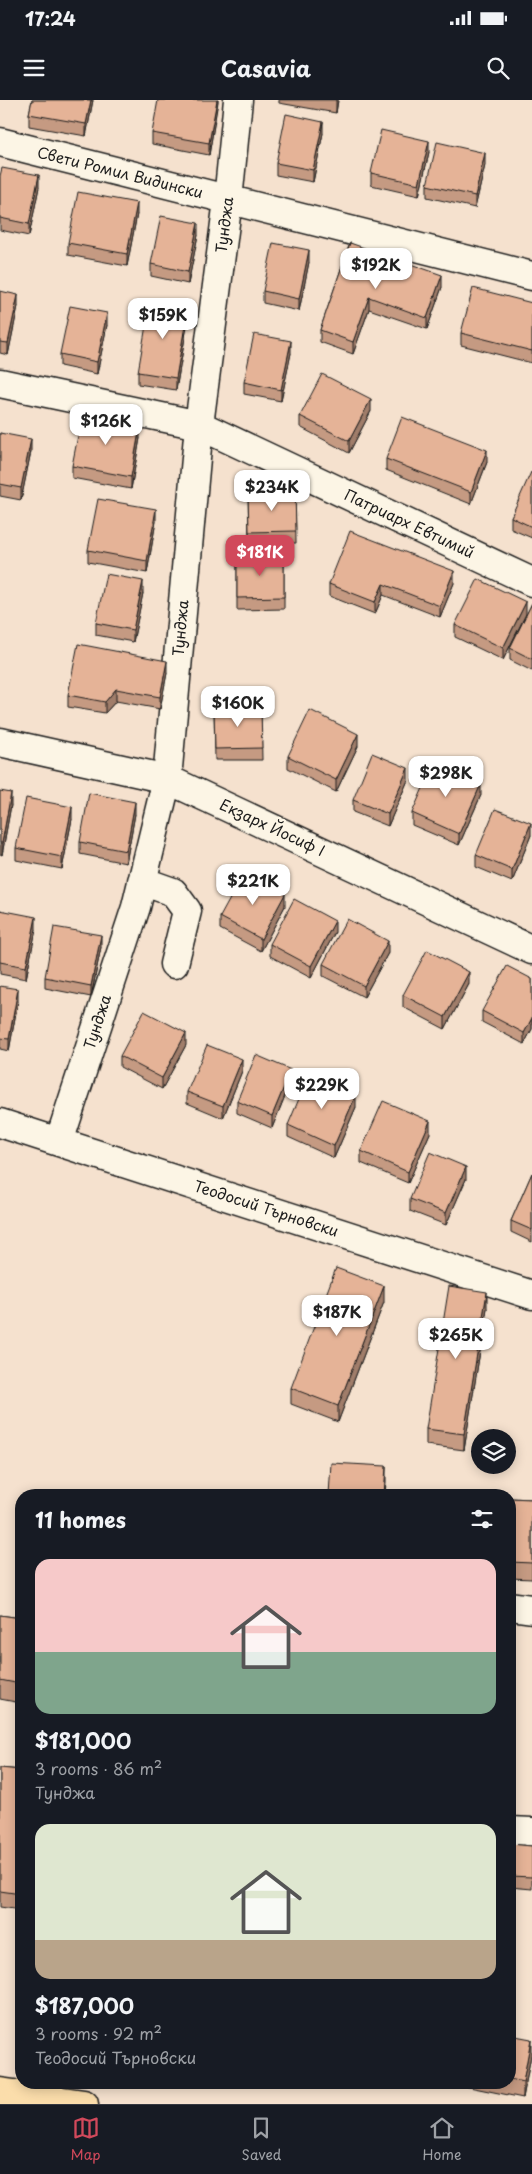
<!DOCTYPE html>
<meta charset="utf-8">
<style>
body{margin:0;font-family:"Playpen Sans",sans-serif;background:#242831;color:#f1f3f6;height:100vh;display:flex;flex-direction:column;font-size:19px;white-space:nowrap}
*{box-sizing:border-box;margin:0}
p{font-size:16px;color:#9ea1a6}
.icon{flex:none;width:28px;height:28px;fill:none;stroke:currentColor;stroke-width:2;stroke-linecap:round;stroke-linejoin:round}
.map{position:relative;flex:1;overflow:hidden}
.details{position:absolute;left:15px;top:1389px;width:501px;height:600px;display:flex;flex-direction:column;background:#171b24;border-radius:20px;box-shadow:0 2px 12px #0003}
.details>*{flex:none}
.controls{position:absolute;left:471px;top:1329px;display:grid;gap:10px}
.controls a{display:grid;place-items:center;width:45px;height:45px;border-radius:50%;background:#171b24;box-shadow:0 2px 12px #0003;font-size:25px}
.price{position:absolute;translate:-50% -42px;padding:0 11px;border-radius:10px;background:#fff;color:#222;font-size:16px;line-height:32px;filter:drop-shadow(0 1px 2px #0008)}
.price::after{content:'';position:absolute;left:50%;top:30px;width:15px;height:11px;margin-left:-8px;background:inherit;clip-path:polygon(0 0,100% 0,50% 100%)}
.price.active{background:#d1495b;color:#fff}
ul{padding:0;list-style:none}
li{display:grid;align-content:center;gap:10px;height:265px;padding:0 20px}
li span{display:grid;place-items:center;height:155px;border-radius:15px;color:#555}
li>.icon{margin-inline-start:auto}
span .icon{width:90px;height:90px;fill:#fffc;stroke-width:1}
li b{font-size:21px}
h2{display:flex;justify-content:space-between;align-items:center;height:60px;padding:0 20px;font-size:21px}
.status{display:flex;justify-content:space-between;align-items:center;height:35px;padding:0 25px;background:#171b24;direction:ltr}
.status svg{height:14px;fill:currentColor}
header{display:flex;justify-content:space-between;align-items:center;height:65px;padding:0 20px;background:#171b24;font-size:22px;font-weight:700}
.menu{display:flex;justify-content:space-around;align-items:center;height:70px;border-top:1px solid #363941;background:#171b24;font-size:14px;color:#9ea1a6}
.menu a{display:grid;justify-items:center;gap:2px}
.menu .active{color:#d1495b}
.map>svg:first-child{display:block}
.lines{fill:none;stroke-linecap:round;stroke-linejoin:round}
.minor-casing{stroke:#1c1c1c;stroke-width:31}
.major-casing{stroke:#1c1c1c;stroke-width:31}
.minor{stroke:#fcf5e5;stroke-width:28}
.major{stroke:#fbddab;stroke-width:28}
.wall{fill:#c59a82;stroke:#1c1c1c}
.shaded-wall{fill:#a07d6a;stroke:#1c1c1c}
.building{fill:#e5b397;stroke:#1c1c1c}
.labels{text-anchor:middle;stroke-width:4.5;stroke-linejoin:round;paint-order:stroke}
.street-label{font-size:15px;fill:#1c1c1c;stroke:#fcf5e5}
</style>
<div class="status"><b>17:24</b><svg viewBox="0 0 49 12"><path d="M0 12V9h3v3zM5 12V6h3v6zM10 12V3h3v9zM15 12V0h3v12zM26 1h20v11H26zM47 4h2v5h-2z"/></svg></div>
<header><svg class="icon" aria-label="menu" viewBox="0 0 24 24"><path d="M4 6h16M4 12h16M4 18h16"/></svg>Casavia<svg class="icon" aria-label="search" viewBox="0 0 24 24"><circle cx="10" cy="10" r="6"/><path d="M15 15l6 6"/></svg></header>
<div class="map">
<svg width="532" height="2004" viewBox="0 0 532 2004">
<rect width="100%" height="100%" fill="#f5e1ce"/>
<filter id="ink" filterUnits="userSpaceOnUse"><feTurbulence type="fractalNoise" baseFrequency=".02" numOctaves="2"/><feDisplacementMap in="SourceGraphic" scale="10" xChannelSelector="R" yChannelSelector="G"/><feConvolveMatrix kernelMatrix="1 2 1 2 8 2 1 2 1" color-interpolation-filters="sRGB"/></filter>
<g filter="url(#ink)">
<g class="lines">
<g class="minor-casing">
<path id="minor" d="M 0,42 L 532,176
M 0,283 L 199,325 L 532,482
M 0,642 L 167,679 L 532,850
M 142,781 L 173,792 L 187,811 L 174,864
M 0,1023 L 532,1195
M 59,1042 L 136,807 L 167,679 L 199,325 L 228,100 L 238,0
M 510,1506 L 532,1509
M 510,1731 L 532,1732"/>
</g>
<g class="major-casing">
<path id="major" d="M 0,1992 L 84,2004"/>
</g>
<use href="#minor" class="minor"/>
<use href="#major" class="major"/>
</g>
<path class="wall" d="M 32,0 L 93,0 L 86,36 L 29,26 L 29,14 Z
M 218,0 L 209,55 L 152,44 L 152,33 Z
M 279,0 L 338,0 L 336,13 L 279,3 Z
M 323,33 L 313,82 L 276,75 L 276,63 Z
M 429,52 L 419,96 L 371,85 L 371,73 Z
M 485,65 L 475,108 L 427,97 L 427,85 Z
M 0,76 L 39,87 L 29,136 L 0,130 Z
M 137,114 L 127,166 L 68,155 L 68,143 Z
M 198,135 L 188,184 L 151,176 L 151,164 Z
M 350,143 L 442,187 L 427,229 L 369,209 L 353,254 L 320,242 L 320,230 Z
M 309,162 L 299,211 L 263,203 L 263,191 Z
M 0,191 L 18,206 L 8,255 L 0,253 Z
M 532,203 L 532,263 L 461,245 L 461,233 Z
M 188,220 L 176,290 L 138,284 L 138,272 Z
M 107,225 L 97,274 L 60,266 L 60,254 Z
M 291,253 L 281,301 L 244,294 L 244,282 Z
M 371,311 L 349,353 L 300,327 L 300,316 Z
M 0,333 L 31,351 L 21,400 L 0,396 Z
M 140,338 L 131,389 L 72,378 L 72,366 Z
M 386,359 L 487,362 L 471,404 L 386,370 Z
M 532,373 L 532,438 L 511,429 L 511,417 Z
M 295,391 L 296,443 L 249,444 L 248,392 Z
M 156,421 L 147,473 L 88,462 L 88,450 Z
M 284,456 L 284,509 L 237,510 L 237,457 Z
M 454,483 L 440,517 L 383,495 L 375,514 L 329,496 L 329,484 Z
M 143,493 L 133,542 L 96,535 L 96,523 Z
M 532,503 L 532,571 L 510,560 L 510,548 Z
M 526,514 L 503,560 L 455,537 L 455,525 Z
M 167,573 L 160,609 L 116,601 L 105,613 L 68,607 L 68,595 Z
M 214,608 L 261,608 L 262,660 L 215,660 Z
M 358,646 L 336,692 L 288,668 L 288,656 Z
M 408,680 L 388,726 L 353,712 L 353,700 Z
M 0,691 L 11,705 L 2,755 L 0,754 Z
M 481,695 L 459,745 L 412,725 L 412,713 Z
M 135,714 L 126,763 L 80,754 L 80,742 Z
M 72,719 L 62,769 L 16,760 L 16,748 Z
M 531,735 L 512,782 L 476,767 L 476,755 Z
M 285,806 L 261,851 L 220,829 L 220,817 Z
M 0,810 L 36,829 L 26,879 L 0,874 Z
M 335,832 L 311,878 L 270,856 L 270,844 Z
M 101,847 L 91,897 L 45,888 L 45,877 Z
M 388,853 L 364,897 L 323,876 L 323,864 Z
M 532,879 L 532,929 L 524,944 L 482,922 L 482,911 Z
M 469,884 L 445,929 L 403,907 L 403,895 Z
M 0,886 L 18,901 L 9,951 L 0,949 Z
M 186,945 L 162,989 L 120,967 L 120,956 Z
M 242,971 L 223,1018 L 187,1003 L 187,992 Z
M 291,981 L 272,1028 L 237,1013 L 237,1001 Z
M 356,1007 L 334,1058 L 288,1037 L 288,1025 Z
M 430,1033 L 408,1083 L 361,1063 L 361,1051 Z
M 532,1073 L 532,1142 L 511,1132 L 511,1121 Z
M 466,1079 L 446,1125 L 410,1111 L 410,1099 Z
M 384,1202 L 338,1322 L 291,1304 L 291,1288 Z
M 487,1208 L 464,1350 L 426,1345 L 426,1329 Z
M 510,1398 L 532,1399 L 532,1479 L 510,1478 Z
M 0,1515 L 21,1518 L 21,1603 L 0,1599 Z
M 0,1668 L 21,1670 L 21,1810 L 0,1807 Z
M 510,1744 L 532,1746 L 532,1789 L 510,1787 Z
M 510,1935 L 531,1955 L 523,1998 L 445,1982 L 510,1982 Z"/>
<path class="shaded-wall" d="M 91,0 L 93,0 L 86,36 L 86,24 Z
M 217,0 L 218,0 L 218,2 L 209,55 L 209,43 Z
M 336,0 L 338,0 L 336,13 Z
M 323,22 L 323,33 L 313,82 L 313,70 Z
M 429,41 L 429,52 L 419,96 L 419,84 Z
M 485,53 L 485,65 L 475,108 L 475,96 Z
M 39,75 L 39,87 L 29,136 L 29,124 Z
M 137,103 L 137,114 L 127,166 L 127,154 Z
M 198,123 L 198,135 L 188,184 L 188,172 Z
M 309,150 L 309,162 L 299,211 L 299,199 Z
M 442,175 L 442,187 L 427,229 L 427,218 Z
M 18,195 L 18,206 L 8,255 L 8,243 Z
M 369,197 L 369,209 L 353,254 L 353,242 Z
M 188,208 L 188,220 L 176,290 L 176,278 Z
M 107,213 L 107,225 L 97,274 L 97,262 Z
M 291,241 L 291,253 L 281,301 L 281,290 Z
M 371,299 L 371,311 L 349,353 L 349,341 Z
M 140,326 L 140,338 L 131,389 L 131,377 Z
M 31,339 L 31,351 L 21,400 L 21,388 Z
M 487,350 L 487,362 L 471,404 L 471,392 Z
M 156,409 L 156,421 L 147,473 L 147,461 Z
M 454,471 L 454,483 L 440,517 L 440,506 Z
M 143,481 L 143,493 L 133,542 L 133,530 Z
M 383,484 L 383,495 L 375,514 L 375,502 Z
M 526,502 L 526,514 L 503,560 L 503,548 Z
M 167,561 L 167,573 L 160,609 L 160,597 Z
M 116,589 L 116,601 L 105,613 L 105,602 Z
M 358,634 L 358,646 L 336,692 L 336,680 Z
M 408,668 L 408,680 L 388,726 L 388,714 Z
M 481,684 L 481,695 L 459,745 L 459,734 Z
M 11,693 L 11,705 L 2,755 L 2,743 Z
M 135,702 L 135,714 L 126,763 L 126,751 Z
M 72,707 L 72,719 L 62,769 L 62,757 Z
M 531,723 L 531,735 L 512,782 L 512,770 Z
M 285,794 L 285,806 L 261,851 L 261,839 Z
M 36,817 L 36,829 L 26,879 L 26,867 Z
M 335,821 L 335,832 L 311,878 L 311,866 Z
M 101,835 L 101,847 L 91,897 L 91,886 Z
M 388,841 L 388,853 L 364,897 L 364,886 Z
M 469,872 L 469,884 L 445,929 L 445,917 Z
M 18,889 L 18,901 L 9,951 L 9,939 Z
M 532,918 L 532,929 L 524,944 L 524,933 Z
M 186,933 L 186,945 L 162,989 L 162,978 Z
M 242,959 L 242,971 L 223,1018 L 223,1006 Z
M 291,970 L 291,981 L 272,1028 L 272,1016 Z
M 356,995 L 356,1007 L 334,1058 L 334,1046 Z
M 430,1021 L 430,1033 L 408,1083 L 408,1072 Z
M 466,1067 L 466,1079 L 446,1125 L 446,1113 Z
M 384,1186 L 384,1202 L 338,1322 L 338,1306 Z
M 487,1192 L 487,1208 L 464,1350 L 464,1334 Z
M 386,1366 L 386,1382 L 385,1395 L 384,1395 Z
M 531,1939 L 531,1955 L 523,1998 L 523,1982 Z"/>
<path class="building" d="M 32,0 L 91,0 L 86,24 L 29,14 Z
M 158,0 L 217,0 L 209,43 L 152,33 Z
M 286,14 L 323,22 L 313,70 L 276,63 Z
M 381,30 L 429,41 L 419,84 L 371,73 Z
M 437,42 L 485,53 L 475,96 L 427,85 Z
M 2,68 L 39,75 L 29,124 L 0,118 L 0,76 Z
M 78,92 L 137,103 L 127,154 L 68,143 Z
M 161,116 L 198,123 L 188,172 L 151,164 Z
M 273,143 L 309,150 L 299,199 L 263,191 Z
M 350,143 L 442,175 L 427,218 L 369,197 L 353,242 L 320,230 Z
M 473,188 L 532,203 L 532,251 L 461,233 Z
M 0,191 L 18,195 L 8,243 L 0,242 Z
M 150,202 L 188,208 L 176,278 L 138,272 Z
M 70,206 L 107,213 L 97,262 L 60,254 Z
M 254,234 L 291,241 L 281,290 L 244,282 Z
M 322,274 L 371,299 L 349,341 L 300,316 Z
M 82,315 L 140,326 L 131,377 L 72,366 Z
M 402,317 L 487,350 L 471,392 L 386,359 Z
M 0,333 L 31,339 L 21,388 L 0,384 Z
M 531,372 L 532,373 L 532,427 L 511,417 Z
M 295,391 L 296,431 L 249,432 L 248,392 Z
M 98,399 L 156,409 L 147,461 L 88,450 Z
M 350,431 L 454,471 L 440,506 L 383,484 L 375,502 L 329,484 Z
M 284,456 L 284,497 L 237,498 L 237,457 Z
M 106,474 L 143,481 L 133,530 L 96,523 Z
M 478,479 L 526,502 L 503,548 L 455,525 Z
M 532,503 L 532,559 L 510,548 Z
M 78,544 L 167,561 L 160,597 L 116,589 L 105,602 L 68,595 Z
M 214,608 L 261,608 L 262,648 L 215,649 Z
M 310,610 L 358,634 L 336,680 L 288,656 Z
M 372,653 L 408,668 L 388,714 L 353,700 Z
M 434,663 L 481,684 L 459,734 L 412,713 Z
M 0,691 L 11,693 L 2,743 L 0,743 Z
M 89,693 L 135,702 L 126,751 L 80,742 Z
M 26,698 L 72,707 L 62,757 L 16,748 Z
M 495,709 L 531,723 L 512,770 L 476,755 Z
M 244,773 L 285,794 L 261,839 L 220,817 Z
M 294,799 L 335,821 L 311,866 L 270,844 Z
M 0,810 L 36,817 L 26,867 L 0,862 Z
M 347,819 L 388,841 L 364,886 L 323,864 Z
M 54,827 L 101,835 L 91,886 L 45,877 Z
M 427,850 L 469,872 L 445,917 L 403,895 Z
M 507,866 L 532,879 L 532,918 L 524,933 L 482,911 Z
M 0,886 L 18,889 L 9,939 L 0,938 Z
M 144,911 L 186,933 L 162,978 L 120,956 Z
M 207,945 L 242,959 L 223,1006 L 187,992 Z
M 256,955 L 291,970 L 272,1016 L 237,1001 Z
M 309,975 L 356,995 L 334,1046 L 288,1025 Z
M 383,1001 L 430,1021 L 408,1072 L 361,1051 Z
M 430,1052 L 466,1067 L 446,1113 L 410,1099 Z
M 532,1073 L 532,1130 L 511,1121 Z
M 336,1168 L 384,1186 L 338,1306 L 291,1288 Z
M 449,1186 L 487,1192 L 464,1334 L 426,1329 Z
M 331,1363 L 386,1366 L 384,1395 L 329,1395 Z
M 418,1393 L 451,1395 L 418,1395 Z
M 510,1398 L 532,1399 L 532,1463 L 510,1462 Z
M 0,1515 L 21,1518 L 21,1584 L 0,1580 Z
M 0,1668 L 21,1670 L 21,1794 L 0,1791 Z
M 510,1744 L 532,1746 L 532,1777 L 510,1776 Z
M 510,1935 L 531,1939 L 523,1982 L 510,1979 Z"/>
</g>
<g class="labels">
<g class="street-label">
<text transform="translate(120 73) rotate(14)" y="5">Свети Ромил Видински</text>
<text transform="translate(225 125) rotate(-83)" y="5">Тунджа</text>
<text transform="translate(409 424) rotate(25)" y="5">Патриарх Евтимий</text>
<text transform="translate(181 528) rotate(-85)" y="5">Тунджа</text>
<text transform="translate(272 728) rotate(25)" y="5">Екзарх Йосиф I</text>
<text transform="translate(98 922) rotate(-72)" y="5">Тунджа</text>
<text transform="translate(266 1109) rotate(18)" y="5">Теодосий Търновски</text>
</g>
</g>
</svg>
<div class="controls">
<a><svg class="icon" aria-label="layers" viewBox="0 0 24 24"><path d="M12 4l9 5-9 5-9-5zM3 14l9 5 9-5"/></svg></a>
</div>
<b class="price" style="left:376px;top:190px">$192K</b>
<b class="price" style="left:163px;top:240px">$159K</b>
<b class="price" style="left:106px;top:346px">$126K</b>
<b class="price" style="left:272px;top:412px">$234K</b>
<b class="price active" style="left:260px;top:477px">$181K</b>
<b class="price" style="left:238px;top:628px">$160K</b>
<b class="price" style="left:446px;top:698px">$298K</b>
<b class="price" style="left:253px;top:806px">$221K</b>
<b class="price" style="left:322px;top:1010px">$229K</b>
<b class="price" style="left:337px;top:1237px">$187K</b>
<b class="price" style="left:456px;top:1260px">$265K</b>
<section class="details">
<h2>11 homes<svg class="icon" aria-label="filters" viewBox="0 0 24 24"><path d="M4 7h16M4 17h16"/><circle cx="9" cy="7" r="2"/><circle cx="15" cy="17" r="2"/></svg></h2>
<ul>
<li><span style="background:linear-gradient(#f6c9c9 60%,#7fa58c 0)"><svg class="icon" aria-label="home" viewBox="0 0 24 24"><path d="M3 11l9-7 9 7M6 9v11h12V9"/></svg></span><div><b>$181,000</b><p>3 rooms · 86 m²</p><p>Тунджа</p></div></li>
<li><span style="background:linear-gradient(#dfe7d0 75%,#b9a48a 0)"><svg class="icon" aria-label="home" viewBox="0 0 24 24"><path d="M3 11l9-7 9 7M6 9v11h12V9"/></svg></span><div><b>$187,000</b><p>3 rooms · 92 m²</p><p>Теодосий Търновски</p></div></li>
</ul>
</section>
</div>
<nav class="menu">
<a class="active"><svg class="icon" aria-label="map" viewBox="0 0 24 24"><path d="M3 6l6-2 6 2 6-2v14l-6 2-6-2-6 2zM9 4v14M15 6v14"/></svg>Map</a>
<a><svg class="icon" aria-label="saved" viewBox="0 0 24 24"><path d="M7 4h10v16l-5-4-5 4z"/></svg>Saved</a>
<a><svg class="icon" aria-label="home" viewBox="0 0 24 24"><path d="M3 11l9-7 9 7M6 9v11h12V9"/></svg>Home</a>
</nav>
